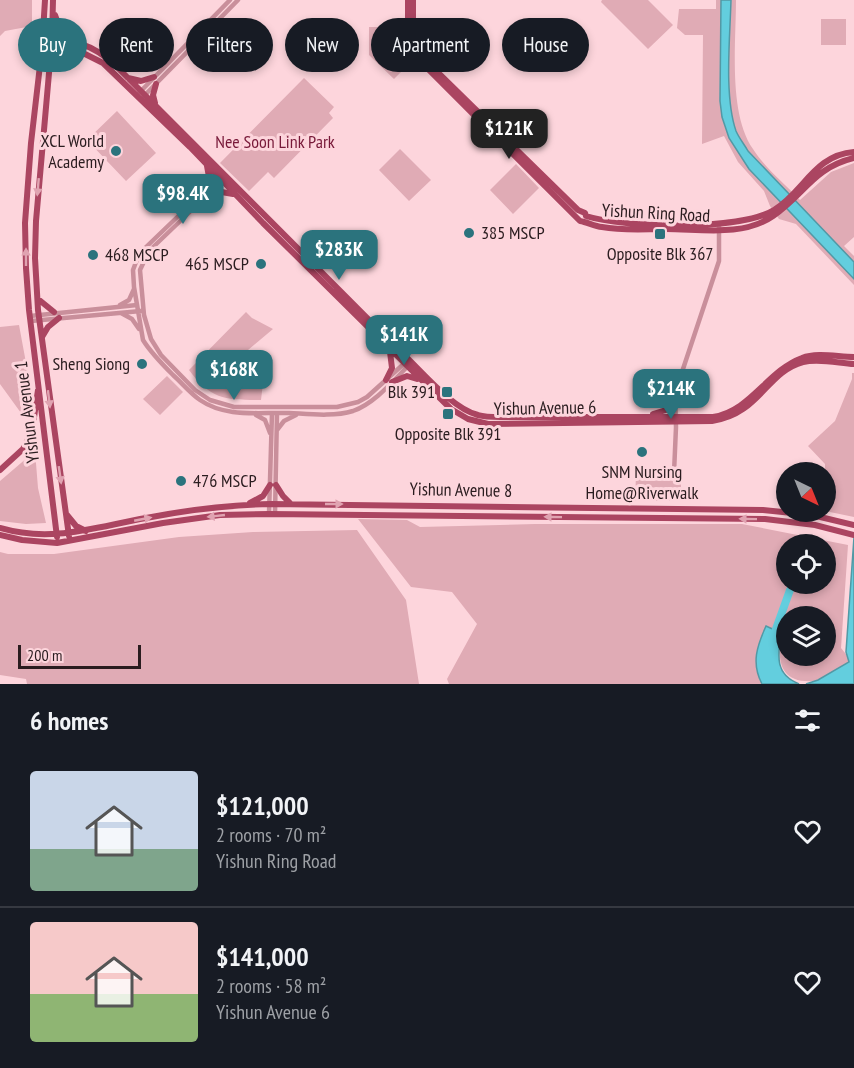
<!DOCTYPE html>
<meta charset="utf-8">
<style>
body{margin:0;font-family:"PT Sans Narrow",sans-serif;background:#242831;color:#f1f3f6;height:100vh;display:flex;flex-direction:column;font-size:22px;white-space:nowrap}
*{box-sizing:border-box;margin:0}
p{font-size:20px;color:#9ea1a6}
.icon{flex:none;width:33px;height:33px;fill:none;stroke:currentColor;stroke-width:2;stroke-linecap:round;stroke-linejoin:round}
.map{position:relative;height:684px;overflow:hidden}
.side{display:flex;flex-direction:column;background:#171b24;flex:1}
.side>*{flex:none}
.hud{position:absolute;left:18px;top:18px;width:819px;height:54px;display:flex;gap:12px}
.needle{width:39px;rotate:137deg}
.buttons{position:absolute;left:776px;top:462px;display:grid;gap:12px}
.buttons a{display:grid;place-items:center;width:60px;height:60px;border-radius:50%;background:#171b24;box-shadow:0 3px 9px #0003;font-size:30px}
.scale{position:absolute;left:18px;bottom:15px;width:123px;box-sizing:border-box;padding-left:6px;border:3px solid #2a1c1f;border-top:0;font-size:16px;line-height:21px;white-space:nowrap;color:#2a1c1f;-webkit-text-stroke:4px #fdd5dc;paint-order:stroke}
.price{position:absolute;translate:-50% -51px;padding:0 14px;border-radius:12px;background:#2b737d;color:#fff;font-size:20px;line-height:39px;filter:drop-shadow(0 2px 3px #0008)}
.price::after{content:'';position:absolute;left:50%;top:36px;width:18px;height:14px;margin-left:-9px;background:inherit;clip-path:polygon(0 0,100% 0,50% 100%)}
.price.current{background:#222;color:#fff}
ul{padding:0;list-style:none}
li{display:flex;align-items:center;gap:18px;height:150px;padding:0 30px}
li+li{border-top:2px solid #363941}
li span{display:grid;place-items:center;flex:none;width:168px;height:120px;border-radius:6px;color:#555}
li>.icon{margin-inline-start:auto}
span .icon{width:72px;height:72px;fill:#fffc;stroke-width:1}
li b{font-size:26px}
h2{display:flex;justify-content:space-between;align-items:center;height:72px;padding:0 30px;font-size:26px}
.chip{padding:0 21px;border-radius:27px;background:#171b24;box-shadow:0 3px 9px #0003;font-size:21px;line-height:54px}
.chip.current{background:#2b737d;color:#fff}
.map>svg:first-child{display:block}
.green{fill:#e0abb5;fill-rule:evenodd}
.water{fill:#63cede;stroke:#5299a5;stroke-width:1.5}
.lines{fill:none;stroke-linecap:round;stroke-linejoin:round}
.river{stroke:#63cede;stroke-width:8}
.minor{stroke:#c98f9b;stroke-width:4.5}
.major{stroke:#ab4561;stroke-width:6}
.oneway{fill:#e0a3b1}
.poi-dot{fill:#2b737d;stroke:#fdd5dc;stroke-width:2}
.labels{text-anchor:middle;stroke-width:6;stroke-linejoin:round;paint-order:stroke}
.poi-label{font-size:18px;fill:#2a1c1f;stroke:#fdd5dc;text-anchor:end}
.park-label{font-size:18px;fill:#781939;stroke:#fdd5dc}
.street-label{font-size:18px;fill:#2a1c1f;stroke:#fdd5dc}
</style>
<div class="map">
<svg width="854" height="684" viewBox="0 0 854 684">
<rect width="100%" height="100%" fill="#fdd5dc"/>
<path class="green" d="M 0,0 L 32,0 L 32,26 L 5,31 L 0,36 Z
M 602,0 L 648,0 L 673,25 L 648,49 L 601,2 Z
M 716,0 L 736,0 C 736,43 728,113 753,149 C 765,168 784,183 800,200 L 831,172 L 854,163 L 854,237 L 844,246 L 854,256 L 854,285 L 796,224 L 779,219 L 770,206 L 764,191 L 738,162 L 724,136 L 702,144 L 703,35 L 685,35 L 677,28 L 679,9 L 716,9 Z
M 821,19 L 846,19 L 846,45 L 821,45 Z
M 369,27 L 402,27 L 404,41 L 413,60 L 394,79 L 369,55 Z
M 304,78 L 334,107 L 329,113 L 333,118 L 274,178 L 268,172 L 249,191 L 220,163 Z
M 117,111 L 156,153 L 126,181 L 87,140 Z
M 400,149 L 431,180 L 409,201 L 379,170 Z
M 516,164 L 539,188 L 513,214 L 490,190 Z
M 246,312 L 252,318 L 273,329 L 248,350 L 235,367 L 263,383 L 261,400 C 226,400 211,400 189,370 Z
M 19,325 L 29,379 L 21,413 L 0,384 L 0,327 Z
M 852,373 L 854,373 L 854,517 L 825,511 L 825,464 L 808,446 L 835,421 L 852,379 Z
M 167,376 L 183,392 L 160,415 L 143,399 Z
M 35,451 L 38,488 L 46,523 L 26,524 L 0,521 L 0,481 Z
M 636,475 L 681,475 L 681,501 L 635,501 Z
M 358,519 L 407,520 L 420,527 L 535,524 L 742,524 L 848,545 L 841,648 L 849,658 L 849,662 C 838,668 827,677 815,681 C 777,684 778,658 781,633 L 759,679 L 762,684 L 449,684 L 447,679 L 477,624 L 452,592 L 411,587 ZM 786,544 L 825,544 L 825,584 L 786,584 ZM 786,616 L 825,616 L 825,656 L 786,656 Z
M 357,530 L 406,600 L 419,684 L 27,684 L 26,679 L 0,675 L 0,552 L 8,554 L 54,554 L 179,537 L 253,532 Z"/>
<path class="water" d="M 721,0 L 731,0 C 730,38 724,96 736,131 C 739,138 744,144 748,151 L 854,262 L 854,279 L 749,169 L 729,138 L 722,117 L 720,101 Z
M 854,537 L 854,684 L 806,684 L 818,680 L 849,662 L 846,652 Z
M 766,626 L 781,633 C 778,655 774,674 799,684 L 762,684 C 751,663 757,646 766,626 Z"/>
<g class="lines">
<path class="river" d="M 772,640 L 790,590"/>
<path class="minor" d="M 139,93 L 230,0
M 143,97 L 238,0
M 221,175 L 144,249 L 136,262 L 133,270 L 134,287 L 143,340 C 151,353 162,364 173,375 C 182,383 190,393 200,400 C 226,418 259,412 289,413 C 309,414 333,417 353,411 C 375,403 393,381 409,365
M 224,179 L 149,251 L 140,270 L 144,315 L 151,339 L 161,355 L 195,390 L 210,400 L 234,407 L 337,407 L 358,402 L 367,397 L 407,361
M 120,305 L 129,300 L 134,289
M 121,313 L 132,319 L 139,329
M 30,316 L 137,305
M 31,321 L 141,311
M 256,415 L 265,420 L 270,433
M 277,430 L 284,421 L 296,415
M 674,473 L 676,427 L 675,393 L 719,261 L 719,224
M 269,514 L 272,413
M 275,514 L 277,413"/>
<path class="major" d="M 45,0 L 42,48 L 31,143 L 25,223 L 26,268 L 29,310 L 57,537
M 53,0 L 52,39 L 36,221 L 35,258 L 38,310 L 69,536
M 408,0 L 408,31 L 419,60 L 580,221 C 587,222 594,226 602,227 C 623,231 645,229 666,229 C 701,229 743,237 773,216 C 805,194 813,168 854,158
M 413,0 L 413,30 L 424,59 L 578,210 L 585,213 L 586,216 C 624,228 740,231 774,210 C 804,192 814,155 854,152
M 55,15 L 59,26 L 73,41
M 42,39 C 74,40 91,43 115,65 L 405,356 C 424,374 453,409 478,415 C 488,418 500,417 511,417 L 713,417 C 751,411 767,371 802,358 C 817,352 838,357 854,357
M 42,45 L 73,48 L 103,63 L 190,147 L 263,223 L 451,409 L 468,419 L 488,424 L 712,421 C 760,414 766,372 803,362 C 819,358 838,363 854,364
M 50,63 L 58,53 L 70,48
M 128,78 L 141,81 L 154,77
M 155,103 L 153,95 L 156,84
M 201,194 L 209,177 L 207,166
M 209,194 L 216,191 L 233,194
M 38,299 L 54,312
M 42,337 L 48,327 L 59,318
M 386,380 L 392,368 L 390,352
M 392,382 L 407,376 L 417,379
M 653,414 L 666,410 L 674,398
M 0,470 L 23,449 L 32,431 L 38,390
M 276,485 L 283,496 L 290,503
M 250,503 L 263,496 L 270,485
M 67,515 L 76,526 L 86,531
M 0,528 C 52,543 95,527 146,518 C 187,510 228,505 270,504 L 763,510 L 812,515 L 854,525
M 0,535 L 22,540 L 57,543 L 163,523 L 220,515 L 269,514 L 765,519 L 815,525 L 854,535"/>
</g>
<defs><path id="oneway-solid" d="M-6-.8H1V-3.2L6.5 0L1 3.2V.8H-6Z" transform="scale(1.5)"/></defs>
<g class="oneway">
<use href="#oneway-solid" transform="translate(38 187) rotate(95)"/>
<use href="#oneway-solid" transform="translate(26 257) rotate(-90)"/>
<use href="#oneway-solid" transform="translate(49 399) rotate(83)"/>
<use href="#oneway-solid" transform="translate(60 475) rotate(82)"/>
<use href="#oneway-solid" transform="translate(334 504)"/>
<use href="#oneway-solid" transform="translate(216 516) rotate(174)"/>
<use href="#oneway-solid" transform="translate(553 517) rotate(-179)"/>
<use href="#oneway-solid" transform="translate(143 519) rotate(-11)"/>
<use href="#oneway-solid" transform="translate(748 519) rotate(-179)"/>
</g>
<g class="poi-dot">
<circle cx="116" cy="151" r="6"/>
<circle cx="469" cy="233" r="6"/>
<rect x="654" y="228" width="12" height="12" rx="3"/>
<circle cx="93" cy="255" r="6"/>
<circle cx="261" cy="264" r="6"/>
<circle cx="142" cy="364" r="6"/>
<rect x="441" y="386" width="12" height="12" rx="3"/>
<rect x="442" y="408" width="12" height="12" rx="3"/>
<circle cx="642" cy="452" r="6"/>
<circle cx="181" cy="481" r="6"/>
</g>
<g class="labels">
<g class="poi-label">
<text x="104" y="147">XCL World<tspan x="104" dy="21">Academy</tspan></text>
<text x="481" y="239" text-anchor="start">385 MSCP</text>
<text x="660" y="260" text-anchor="middle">Opposite Blk 367</text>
<text x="105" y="261" text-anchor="start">468 MSCP</text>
<text x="249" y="270">465 MSCP</text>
<text x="130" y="370">Sheng Siong</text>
<text x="435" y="398">Blk 391</text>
<text x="448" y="440" text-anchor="middle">Opposite Blk 391</text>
<text x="642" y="478" text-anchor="middle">SNM Nursing<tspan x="642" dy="21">Home@Riverwalk</tspan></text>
<text x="193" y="487" text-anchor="start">476 MSCP</text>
</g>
<g class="park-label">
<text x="275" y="148">Nee Soon Link Park</text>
</g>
<g class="street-label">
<text transform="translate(656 213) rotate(3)" y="6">Yishun Ring Road</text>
<text transform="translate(545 408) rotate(-1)" y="6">Yishun Avenue 6</text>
<text transform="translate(27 412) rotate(-97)" y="6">Yishun Avenue 1</text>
<text transform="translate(461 490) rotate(1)" y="6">Yishun Avenue 8</text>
</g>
</g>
</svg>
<div class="buttons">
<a><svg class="needle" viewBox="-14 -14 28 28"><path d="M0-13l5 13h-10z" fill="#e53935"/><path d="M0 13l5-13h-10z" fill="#9ea1a6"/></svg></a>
<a><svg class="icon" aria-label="locate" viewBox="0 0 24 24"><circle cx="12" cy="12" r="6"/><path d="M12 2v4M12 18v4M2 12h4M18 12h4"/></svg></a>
<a><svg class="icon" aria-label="layers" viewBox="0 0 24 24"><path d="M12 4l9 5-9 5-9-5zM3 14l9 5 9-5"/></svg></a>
</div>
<div class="scale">200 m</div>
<b class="price current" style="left:509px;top:160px">$121K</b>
<b class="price" style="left:183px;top:225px">$98.4K</b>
<b class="price" style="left:339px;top:281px">$283K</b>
<b class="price" style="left:404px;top:366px">$141K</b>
<b class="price" style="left:234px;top:401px">$168K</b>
<b class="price" style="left:671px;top:420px">$214K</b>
<div class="hud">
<a class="chip current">Buy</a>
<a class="chip">Rent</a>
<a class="chip">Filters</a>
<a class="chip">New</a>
<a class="chip">Apartment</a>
<a class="chip">House</a>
</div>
</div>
<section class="side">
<h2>6 homes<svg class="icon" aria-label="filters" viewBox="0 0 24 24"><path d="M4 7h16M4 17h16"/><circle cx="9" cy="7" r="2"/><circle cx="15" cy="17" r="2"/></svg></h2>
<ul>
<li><span style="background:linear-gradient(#c9d6e8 65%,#7fa58c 0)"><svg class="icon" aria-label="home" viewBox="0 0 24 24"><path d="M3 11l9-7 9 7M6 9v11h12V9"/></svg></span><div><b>$121,000</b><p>2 rooms · 70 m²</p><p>Yishun Ring Road</p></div><svg class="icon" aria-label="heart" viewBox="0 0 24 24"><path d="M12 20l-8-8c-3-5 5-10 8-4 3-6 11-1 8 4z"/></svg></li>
<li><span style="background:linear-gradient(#f6c9c9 60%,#8fb573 0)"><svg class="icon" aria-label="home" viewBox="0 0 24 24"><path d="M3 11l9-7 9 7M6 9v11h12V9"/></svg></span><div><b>$141,000</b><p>2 rooms · 58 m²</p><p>Yishun Avenue 6</p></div><svg class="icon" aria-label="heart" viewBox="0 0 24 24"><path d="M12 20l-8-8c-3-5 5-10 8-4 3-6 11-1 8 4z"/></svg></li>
</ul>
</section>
